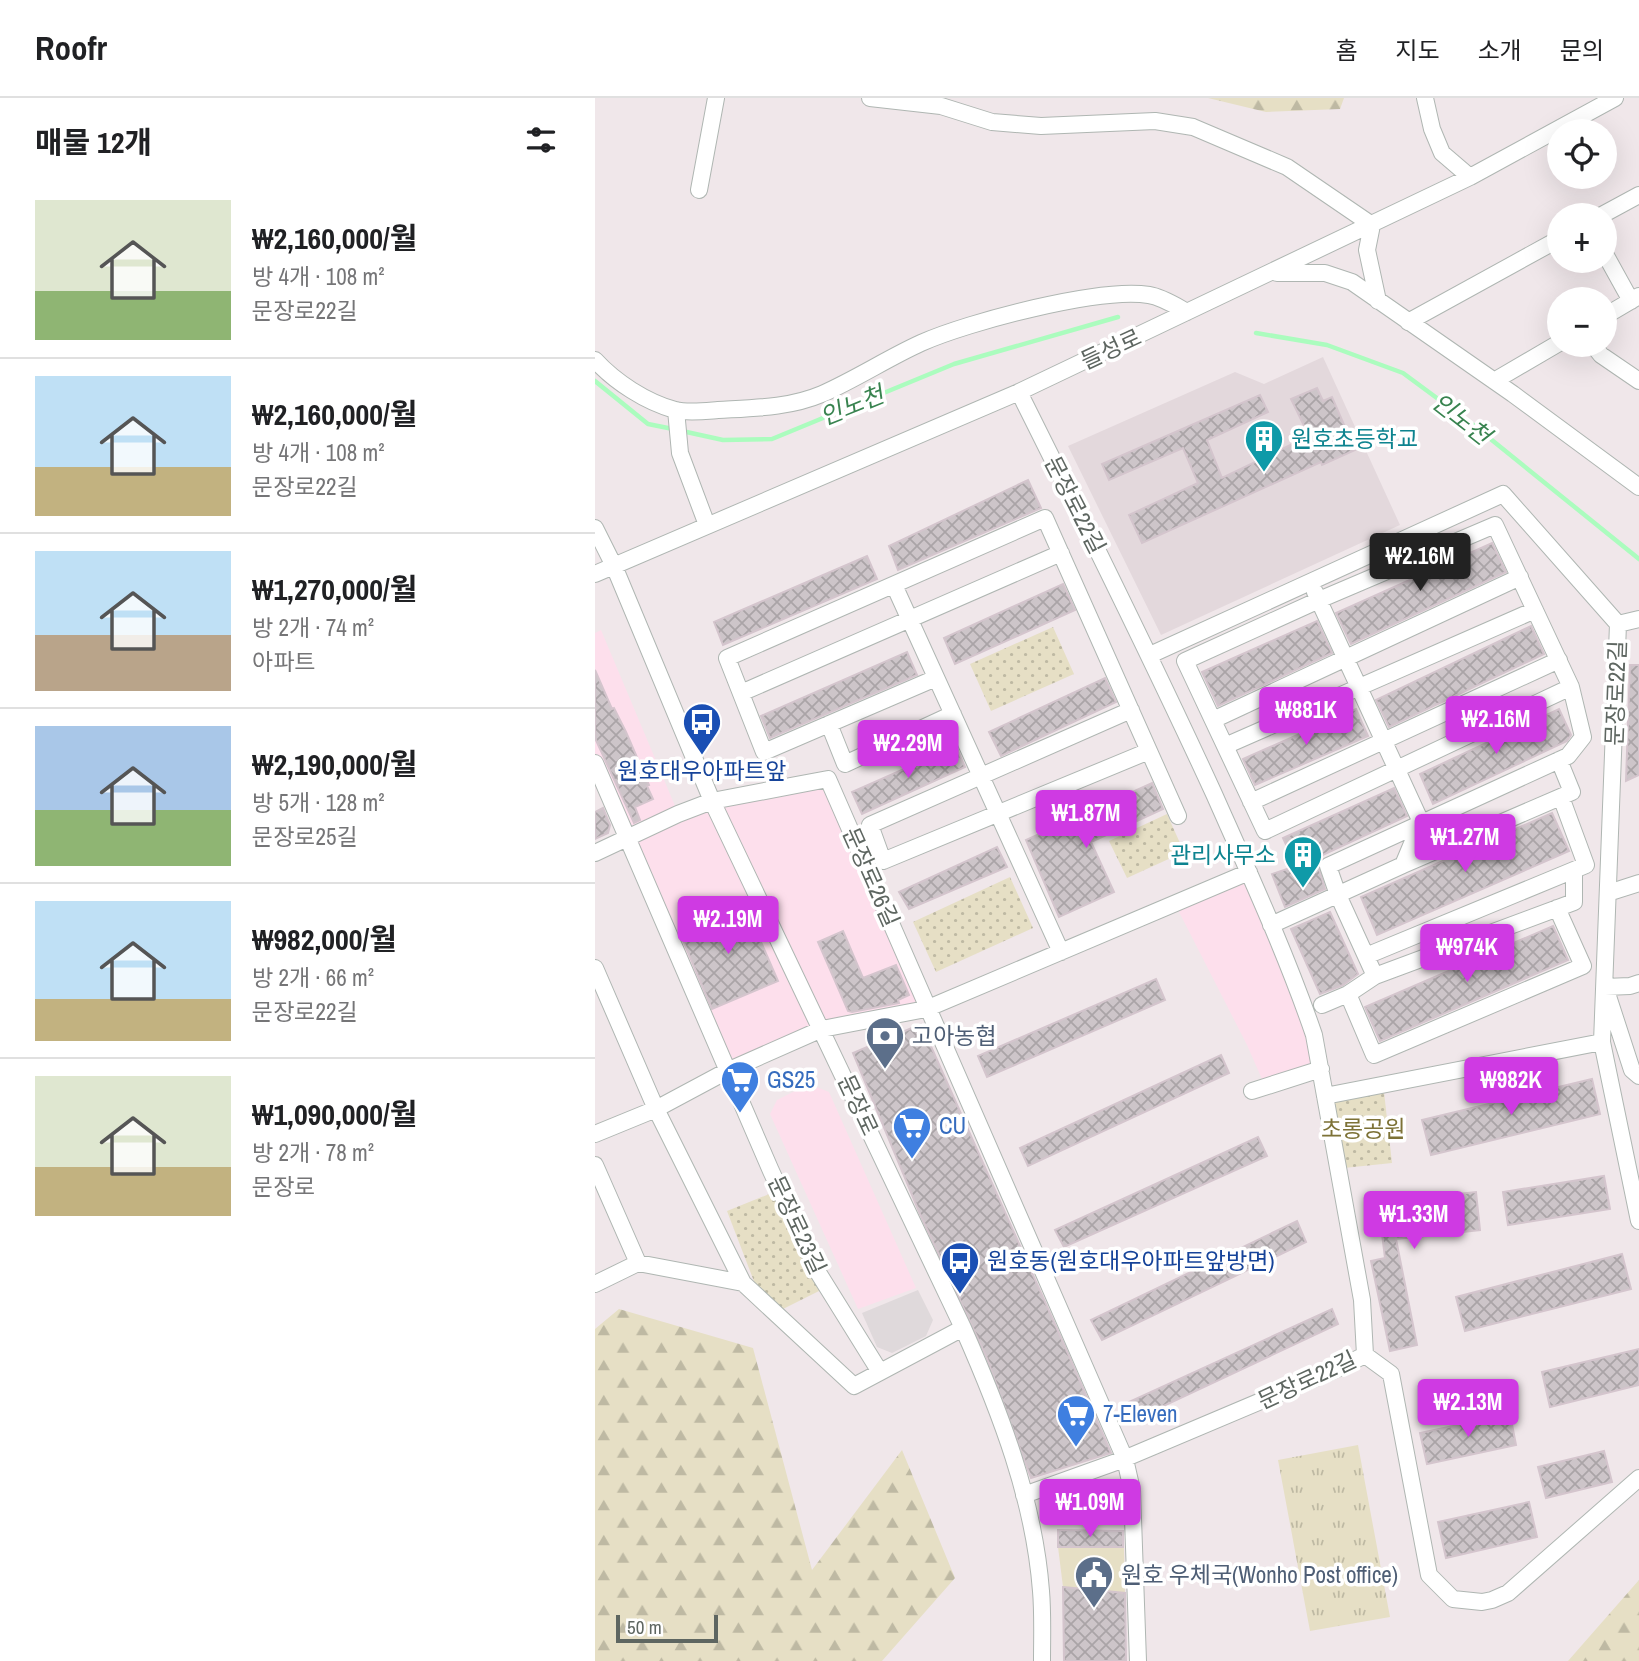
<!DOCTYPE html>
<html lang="ko">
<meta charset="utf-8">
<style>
body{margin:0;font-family:"Archivo Narrow","Noto Sans KR",sans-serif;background:#f6f6f6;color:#202124;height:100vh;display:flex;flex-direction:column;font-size:26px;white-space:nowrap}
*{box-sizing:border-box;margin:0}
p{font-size:23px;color:#757577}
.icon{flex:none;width:38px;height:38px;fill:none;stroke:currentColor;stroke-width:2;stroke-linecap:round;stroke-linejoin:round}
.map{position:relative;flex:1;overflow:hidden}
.details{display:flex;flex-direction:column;background:#fff;width:595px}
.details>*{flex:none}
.fabs{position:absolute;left:952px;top:21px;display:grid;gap:14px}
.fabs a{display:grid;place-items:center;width:70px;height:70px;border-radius:50%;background:#fff;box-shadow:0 7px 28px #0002;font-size:35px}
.scale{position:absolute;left:21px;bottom:18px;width:102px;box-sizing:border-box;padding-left:7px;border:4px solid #5e6661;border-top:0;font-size:19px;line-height:24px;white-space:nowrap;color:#5e6661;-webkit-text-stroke:5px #fff;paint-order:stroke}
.price{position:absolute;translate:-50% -60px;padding:0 16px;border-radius:7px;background:#cf3ae3;color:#fff;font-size:23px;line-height:46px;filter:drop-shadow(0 2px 4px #0008)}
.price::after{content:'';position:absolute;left:50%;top:42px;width:21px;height:16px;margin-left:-10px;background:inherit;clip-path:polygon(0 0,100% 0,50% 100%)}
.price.selected{background:#222;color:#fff}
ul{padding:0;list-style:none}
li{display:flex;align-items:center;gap:21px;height:175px;padding:0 35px}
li+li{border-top:2px solid #e0e0e0}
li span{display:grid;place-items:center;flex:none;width:196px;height:140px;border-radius:0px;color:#555}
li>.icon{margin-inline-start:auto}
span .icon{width:84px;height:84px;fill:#fffc;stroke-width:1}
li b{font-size:30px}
h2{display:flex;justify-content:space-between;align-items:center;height:84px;padding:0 35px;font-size:30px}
header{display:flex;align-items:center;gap:42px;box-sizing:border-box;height:98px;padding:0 35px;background:#fff;border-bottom:2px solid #e0e0e0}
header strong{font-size:33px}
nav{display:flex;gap:38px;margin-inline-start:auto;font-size:24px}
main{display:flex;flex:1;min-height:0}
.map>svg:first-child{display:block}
.commercial{fill:#fddfec}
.industrial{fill:#dfd9db}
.education{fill:#e3d8dc}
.grass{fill:url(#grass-tufts)}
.forest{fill:url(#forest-firs)}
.park{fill:url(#park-dots)}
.garden{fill:#e6dfc5}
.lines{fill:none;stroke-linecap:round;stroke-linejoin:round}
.stream{stroke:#abfcbe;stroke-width:4.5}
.building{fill:url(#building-cross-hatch);stroke:#d4c5cd;stroke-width:2}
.minor-casing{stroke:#afb6b2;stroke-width:18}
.minor{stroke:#fff;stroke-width:16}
.labels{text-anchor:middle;stroke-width:7;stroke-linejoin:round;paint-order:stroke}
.street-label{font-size:23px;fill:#5e6661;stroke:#fff}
.culture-label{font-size:23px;fill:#0d838f;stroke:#fff;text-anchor:start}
.transit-label{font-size:23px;fill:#164399;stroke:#fff}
.service-label{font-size:23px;fill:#4e5e75;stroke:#fff;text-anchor:start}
.shop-label{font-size:23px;fill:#366cbe;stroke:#fff;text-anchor:start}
.park-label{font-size:23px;fill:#7d7237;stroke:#fff}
.water-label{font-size:24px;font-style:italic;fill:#38834f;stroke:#fff}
</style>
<header>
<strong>Roofr</strong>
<nav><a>홈</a><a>지도</a><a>소개</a><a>문의</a></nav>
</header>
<main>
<section class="details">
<h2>매물 12개<svg class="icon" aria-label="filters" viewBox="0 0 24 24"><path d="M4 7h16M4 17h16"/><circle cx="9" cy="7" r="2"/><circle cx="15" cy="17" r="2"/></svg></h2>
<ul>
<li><span style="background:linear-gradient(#dfe7d0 65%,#8fb573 0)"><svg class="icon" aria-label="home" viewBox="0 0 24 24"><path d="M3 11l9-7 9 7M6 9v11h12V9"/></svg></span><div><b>₩2,160,000/월</b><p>방 4개 · 108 m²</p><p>문장로22길</p></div></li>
<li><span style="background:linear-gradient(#bfe0f5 65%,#c2b280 0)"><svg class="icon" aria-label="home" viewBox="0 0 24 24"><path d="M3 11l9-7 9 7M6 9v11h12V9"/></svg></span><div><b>₩2,160,000/월</b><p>방 4개 · 108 m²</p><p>문장로22길</p></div></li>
<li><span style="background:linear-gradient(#bfe0f5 60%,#b9a48a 0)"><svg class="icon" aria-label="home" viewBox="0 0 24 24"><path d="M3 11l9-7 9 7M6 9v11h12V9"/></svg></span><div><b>₩1,270,000/월</b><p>방 2개 · 74 m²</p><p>아파트</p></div></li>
<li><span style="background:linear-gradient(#a9c7e8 60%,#8fb573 0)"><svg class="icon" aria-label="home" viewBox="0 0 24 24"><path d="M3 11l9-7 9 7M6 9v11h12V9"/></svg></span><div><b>₩2,190,000/월</b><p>방 5개 · 128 m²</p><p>문장로25길</p></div></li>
<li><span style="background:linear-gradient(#bfe0f5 70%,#c2b280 0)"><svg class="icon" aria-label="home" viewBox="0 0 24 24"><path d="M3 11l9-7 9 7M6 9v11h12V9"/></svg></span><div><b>₩982,000/월</b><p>방 2개 · 66 m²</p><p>문장로22길</p></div></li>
<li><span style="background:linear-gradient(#dfe7d0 65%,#c2b280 0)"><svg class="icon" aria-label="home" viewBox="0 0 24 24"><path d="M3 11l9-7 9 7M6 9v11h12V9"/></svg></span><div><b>₩1,090,000/월</b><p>방 2개 · 78 m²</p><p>문장로</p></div></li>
</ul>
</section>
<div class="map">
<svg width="1044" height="1563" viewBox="0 0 1044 1563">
<defs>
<pattern id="grass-tufts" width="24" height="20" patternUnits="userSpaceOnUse" patternTransform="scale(1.75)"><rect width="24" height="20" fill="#e6dfc5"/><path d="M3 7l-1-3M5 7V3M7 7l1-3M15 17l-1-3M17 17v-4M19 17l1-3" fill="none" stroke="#beb9a3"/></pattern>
<pattern id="forest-firs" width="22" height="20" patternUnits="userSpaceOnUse" patternTransform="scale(1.75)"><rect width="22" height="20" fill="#e6dfc5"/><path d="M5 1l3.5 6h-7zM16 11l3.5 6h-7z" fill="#beb9a3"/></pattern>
<pattern id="park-dots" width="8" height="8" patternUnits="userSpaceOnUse" patternTransform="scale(1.75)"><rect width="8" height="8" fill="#e6dfc5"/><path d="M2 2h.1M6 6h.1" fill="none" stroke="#beb9a3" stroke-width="1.8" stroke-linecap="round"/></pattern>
<pattern id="building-cross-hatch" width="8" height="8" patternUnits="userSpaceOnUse" patternTransform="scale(1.75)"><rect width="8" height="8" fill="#cdc5c9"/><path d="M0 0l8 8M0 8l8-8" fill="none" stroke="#aaa4a7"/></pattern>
</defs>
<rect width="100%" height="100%" fill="#f0e7ea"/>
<path class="commercial" d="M 6,532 L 83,715 L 233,681 L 333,910 L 227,931 L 132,973 L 0,665 L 0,535 Z
M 654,774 L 726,971 L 670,988 L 652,947 L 580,806 Z
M 214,986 L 234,994 L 321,1190 L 263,1211 L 175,1016 L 182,1002 Z"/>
<path class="industrial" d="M 323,1192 L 338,1222 L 331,1238 L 297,1255 L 282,1249 L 267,1215 Z"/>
<path class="education" d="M 728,259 L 805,427 L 566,537 L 473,348 L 640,274 L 669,286 Z"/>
<path class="grass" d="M 763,1347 L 795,1519 L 715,1533 L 683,1362 Z"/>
<path class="forest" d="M 613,0 L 749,0 L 745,11 L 671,14 Z
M 24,1211 L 158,1250 L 217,1472 L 307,1352 L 360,1480 L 287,1563 L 0,1563 L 0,1231 Z
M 1044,1482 L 1044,1563 L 973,1563 Z"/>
<path class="park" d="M 458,529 L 479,576 L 396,613 L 375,566 Z
M 572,716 L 589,754 L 532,780 L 514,743 Z
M 415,779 L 438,830 L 341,874 L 318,824 Z
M 789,994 L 797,1065 L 749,1070 L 736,1002 Z
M 189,1090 L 236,1187 L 182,1214 L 165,1199 L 132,1113 Z"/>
<path class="garden" d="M 463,1449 L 529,1450 L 530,1495 L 468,1489 Z"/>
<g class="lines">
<path class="stream" d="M 661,235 L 732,247 L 808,275 L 877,326 L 1044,461
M 0,283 L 53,326 L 78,331
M 87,333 L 128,342 L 177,341 L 359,266 L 523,219"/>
</g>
<path class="building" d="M 722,290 L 728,303 L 737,299 L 760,352 L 727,367 L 726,364 L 547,445 L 534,417 L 603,385 L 588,350 L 514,382 L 507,366 L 665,297 L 673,314 L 612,342 L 627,380 L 714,338 L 696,301 Z
M 433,382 L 446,410 L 303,472 L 294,448 Z
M 897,445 L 911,474 L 756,546 L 741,515 Z
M 272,458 L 282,481 L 128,547 L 119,524 Z
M 468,486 L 480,512 L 360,566 L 349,540 Z
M 722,523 L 737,555 L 623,608 L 607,574 Z
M 936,528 L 949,556 L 794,629 L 781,602 Z
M 312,554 L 322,577 L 175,640 L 166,618 Z
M 1035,567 L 1044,567 L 1044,677 L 1031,683 Z
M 0,572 L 17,611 L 19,610 L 31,634 L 54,687 L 52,688 L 58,701 L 40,709 L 45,722 L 39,725 L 0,640 Z
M 510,580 L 521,604 L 406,658 L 394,634 Z
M 761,611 L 773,638 L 660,687 L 648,661 Z
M 964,611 L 976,637 L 972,643 L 838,706 L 825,676 Z
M 361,648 L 370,669 L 267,716 L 257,694 Z
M 557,685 L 568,711 L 496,744 L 519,794 L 464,819 L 431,742 Z
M 799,690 L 812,718 L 721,760 L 730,791 L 690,809 L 677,776 L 701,768 L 688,740 Z
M 8,710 L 15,727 L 13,735 L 0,741 L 0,714 Z
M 957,715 L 974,753 L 782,837 L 766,799 Z
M 402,749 L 412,769 L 314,811 L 304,794 Z
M 149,805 L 183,883 L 117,911 L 84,833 Z
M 735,814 L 763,876 L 748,887 L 725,896 L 696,831 Z
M 958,828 L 973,862 L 785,943 L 770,909 Z
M 248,833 L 268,880 L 301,867 L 314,897 L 303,902 L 304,905 L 257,914 L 253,913 L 223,844 Z
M 561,881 L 570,902 L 392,979 L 383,958 Z
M 326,926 L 471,1251 L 516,1355 L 436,1380 L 391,1258 L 325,1116 L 258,955 Z
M 626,957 L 634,975 L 433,1068 L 425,1050 Z
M 997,981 L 1005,1016 L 836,1057 L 827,1022 Z
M 663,1039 L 672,1058 L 469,1149 L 460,1132 Z
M 1009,1078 L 1015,1111 L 913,1127 L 908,1094 Z
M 881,1094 L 885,1132 L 801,1141 L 822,1247 L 795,1253 L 776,1163 L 790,1160 L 783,1104 Z
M 702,1123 L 711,1144 L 507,1242 L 496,1222 Z
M 1027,1156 L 1036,1191 L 870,1233 L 861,1199 Z
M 737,1211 L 743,1226 L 541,1321 L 534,1304 Z
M 1044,1251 L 1044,1287 L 955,1309 L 947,1274 Z
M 915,1316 L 921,1347 L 832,1366 L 825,1335 Z
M 1009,1353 L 1017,1384 L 951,1400 L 943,1369 Z
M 934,1404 L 942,1439 L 851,1460 L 843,1424 Z
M 463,1432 L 528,1433 L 528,1449 L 463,1449 Z
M 468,1489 L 530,1495 L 531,1563 L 469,1563 Z"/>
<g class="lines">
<g class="minor-casing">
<path id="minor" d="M 275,0 L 346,8 L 397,24 L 446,28 L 560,23 L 598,29 L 692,69 L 777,127
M 830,0 L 837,31 L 847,55 L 875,79
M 104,92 L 121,0
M 1007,117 L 1044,97
M 777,127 L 772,152 L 783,203
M 1010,156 L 1036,203
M 682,175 L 730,175 L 757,184 L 918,296 L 1044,389
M 1010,218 L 1044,198
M 813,224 L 964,141
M 998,247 L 1006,257 L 1044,283
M 0,262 C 20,284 51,304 80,312 C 93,315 110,313 123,312 C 158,310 194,310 227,296 C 261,281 293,260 326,245 C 373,224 505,189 554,197 C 567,199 581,208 592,214
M 899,283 L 964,245
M 424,294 C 491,428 557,561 619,696 C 654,775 691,855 719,937 L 767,1202 L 770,1257 L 744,1270 L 524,1363 L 429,1397
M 81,312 L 85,355 L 112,427
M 0,430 L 19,468 L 117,703 L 368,1230 C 405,1314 439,1401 446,1493 C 448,1516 447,1540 447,1563
M 0,476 L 424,294 L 875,79 L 1020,0
M 299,487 L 466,854
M 1023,526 L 1044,521
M 555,557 L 908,396 L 1023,526 L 1007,944 L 730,998
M 341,580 L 169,654 L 132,560 L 450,420 L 583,718
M 146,595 L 466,455
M 536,612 L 275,727 L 288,763 L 554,653
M 618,622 L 925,479
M 234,626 L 250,666 L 358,616
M 630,648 L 940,512
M 0,665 L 176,1073 L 224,1176 L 285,1274
M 656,704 L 964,562
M 0,755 L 83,716 L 117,703 L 233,681 L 530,1361 L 537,1392 L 543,1563
M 808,767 L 977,694 L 964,662
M 1013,795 L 1044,785
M 962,810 L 988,868 L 779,957 L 753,896 L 780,878 L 979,804 L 979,772
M 676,827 L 808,767 L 826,724 L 720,494
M 771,858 L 991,767 L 966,699
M 0,870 L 61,1011 L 148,1185 L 259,1288 L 368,1230
M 780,878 L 743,797 L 733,768 L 973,658 L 988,639 L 976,589 L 670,733 L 590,563 L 724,502 L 900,427 L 976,589
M 1044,885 L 1035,888 L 1010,889 L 1037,972 L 1044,978
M 727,907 L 753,896
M 1007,944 L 1044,1123
M 657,993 L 726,971
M 0,1036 L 61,1011 L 132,973 L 227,931 L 331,911 L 654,774
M 0,1067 L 43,1165
M 0,1186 L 43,1165 L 148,1185
M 770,1257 L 796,1276 L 834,1477 L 858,1501 L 887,1504 L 897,1502 L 913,1495 L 1044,1380"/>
</g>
<use href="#minor" class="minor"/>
</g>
<defs>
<g id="building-pin" transform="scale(2.0125)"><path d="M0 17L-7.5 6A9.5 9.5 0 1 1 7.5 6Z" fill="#0f9aa8" stroke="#fff"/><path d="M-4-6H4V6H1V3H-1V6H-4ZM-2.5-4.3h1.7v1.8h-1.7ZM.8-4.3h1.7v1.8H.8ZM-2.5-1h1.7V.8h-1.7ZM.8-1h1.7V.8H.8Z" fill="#fff"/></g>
<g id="bus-pin" transform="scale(2.0125)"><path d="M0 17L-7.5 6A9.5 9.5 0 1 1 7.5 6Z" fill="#1a4fb4" stroke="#fff"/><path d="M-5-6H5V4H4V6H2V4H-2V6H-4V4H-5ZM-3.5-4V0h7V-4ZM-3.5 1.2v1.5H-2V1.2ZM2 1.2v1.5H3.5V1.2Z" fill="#fff"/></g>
<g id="bank-pin" transform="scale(2.0125)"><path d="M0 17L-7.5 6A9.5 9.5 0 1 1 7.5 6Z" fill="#5c6f8a" stroke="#fff"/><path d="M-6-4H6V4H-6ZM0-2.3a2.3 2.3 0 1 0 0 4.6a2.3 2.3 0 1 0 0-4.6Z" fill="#fff"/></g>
<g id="supermarket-pin" transform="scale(2.0125)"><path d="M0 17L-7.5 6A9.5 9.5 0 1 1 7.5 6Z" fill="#3f7fe0" stroke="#fff"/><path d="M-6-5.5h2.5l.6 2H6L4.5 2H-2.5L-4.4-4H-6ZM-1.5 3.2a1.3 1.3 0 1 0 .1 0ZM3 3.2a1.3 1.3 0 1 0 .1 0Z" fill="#fff"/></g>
<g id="civic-pin" transform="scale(2.0125)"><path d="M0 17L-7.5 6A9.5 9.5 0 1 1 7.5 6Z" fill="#5c6f8a" stroke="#fff"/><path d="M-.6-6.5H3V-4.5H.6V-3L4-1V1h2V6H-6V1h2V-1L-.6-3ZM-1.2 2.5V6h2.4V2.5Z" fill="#fff"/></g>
</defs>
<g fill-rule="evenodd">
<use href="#building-pin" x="669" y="341"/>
<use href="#bus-pin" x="107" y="624"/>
<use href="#building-pin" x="708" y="757"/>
<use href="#bank-pin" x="290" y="938"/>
<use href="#supermarket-pin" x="145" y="982"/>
<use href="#supermarket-pin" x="317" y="1028"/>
<use href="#bus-pin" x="365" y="1163"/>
<use href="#supermarket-pin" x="481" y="1316"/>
<use href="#civic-pin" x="499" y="1477"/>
</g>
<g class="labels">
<g class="street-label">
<text transform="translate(516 251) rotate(-25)" y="8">들성로</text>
<text transform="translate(480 407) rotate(63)" y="8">문장로22길</text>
<text transform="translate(1021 595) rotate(-88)" y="8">문장로22길</text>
<text transform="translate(276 779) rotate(66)" y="8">문장로26길</text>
<text transform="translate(263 1007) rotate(65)" y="8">문장로</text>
<text transform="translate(202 1127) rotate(65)" y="8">문장로23길</text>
<text transform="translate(712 1282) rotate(-25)" y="8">문장로22길</text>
</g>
<g class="culture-label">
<text x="696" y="349">원호초등학교</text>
<text x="681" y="765" text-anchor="end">관리사무소</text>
</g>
<g class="transit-label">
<text x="107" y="681">원호대우아파트앞</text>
<text x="392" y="1171" text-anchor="start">원호동(원호대우아파트앞방면)</text>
</g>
<g class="service-label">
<text x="317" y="946">고아농협</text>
<text x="526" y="1485">원호 우체국(Wonho Post office)</text>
</g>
<g class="shop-label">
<text x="172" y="990">GS25</text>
<text x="344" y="1036">CU</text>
<text x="508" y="1324">7-Eleven</text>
</g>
<g class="park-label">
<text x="768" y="1039">초롱공원</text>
</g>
<g class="water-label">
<text transform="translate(257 308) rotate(-22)" y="8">인노천</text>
<text transform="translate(866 321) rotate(38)" y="8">인노천</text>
</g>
</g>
</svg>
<div class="fabs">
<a><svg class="icon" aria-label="locate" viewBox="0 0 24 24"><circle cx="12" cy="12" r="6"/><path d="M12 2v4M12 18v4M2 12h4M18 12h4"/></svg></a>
<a>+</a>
<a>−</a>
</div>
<div class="scale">50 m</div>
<b class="price selected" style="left:825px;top:495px">₩2.16M</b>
<b class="price" style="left:711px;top:649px">₩881K</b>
<b class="price" style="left:901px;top:658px">₩2.16M</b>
<b class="price" style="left:313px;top:682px">₩2.29M</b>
<b class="price" style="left:491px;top:752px">₩1.87M</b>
<b class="price" style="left:870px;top:776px">₩1.27M</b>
<b class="price" style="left:133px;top:858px">₩2.19M</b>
<b class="price" style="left:872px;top:886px">₩974K</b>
<b class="price" style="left:916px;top:1019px">₩982K</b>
<b class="price" style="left:819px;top:1153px">₩1.33M</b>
<b class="price" style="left:873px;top:1341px">₩2.13M</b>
<b class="price" style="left:495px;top:1441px">₩1.09M</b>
</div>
</main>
